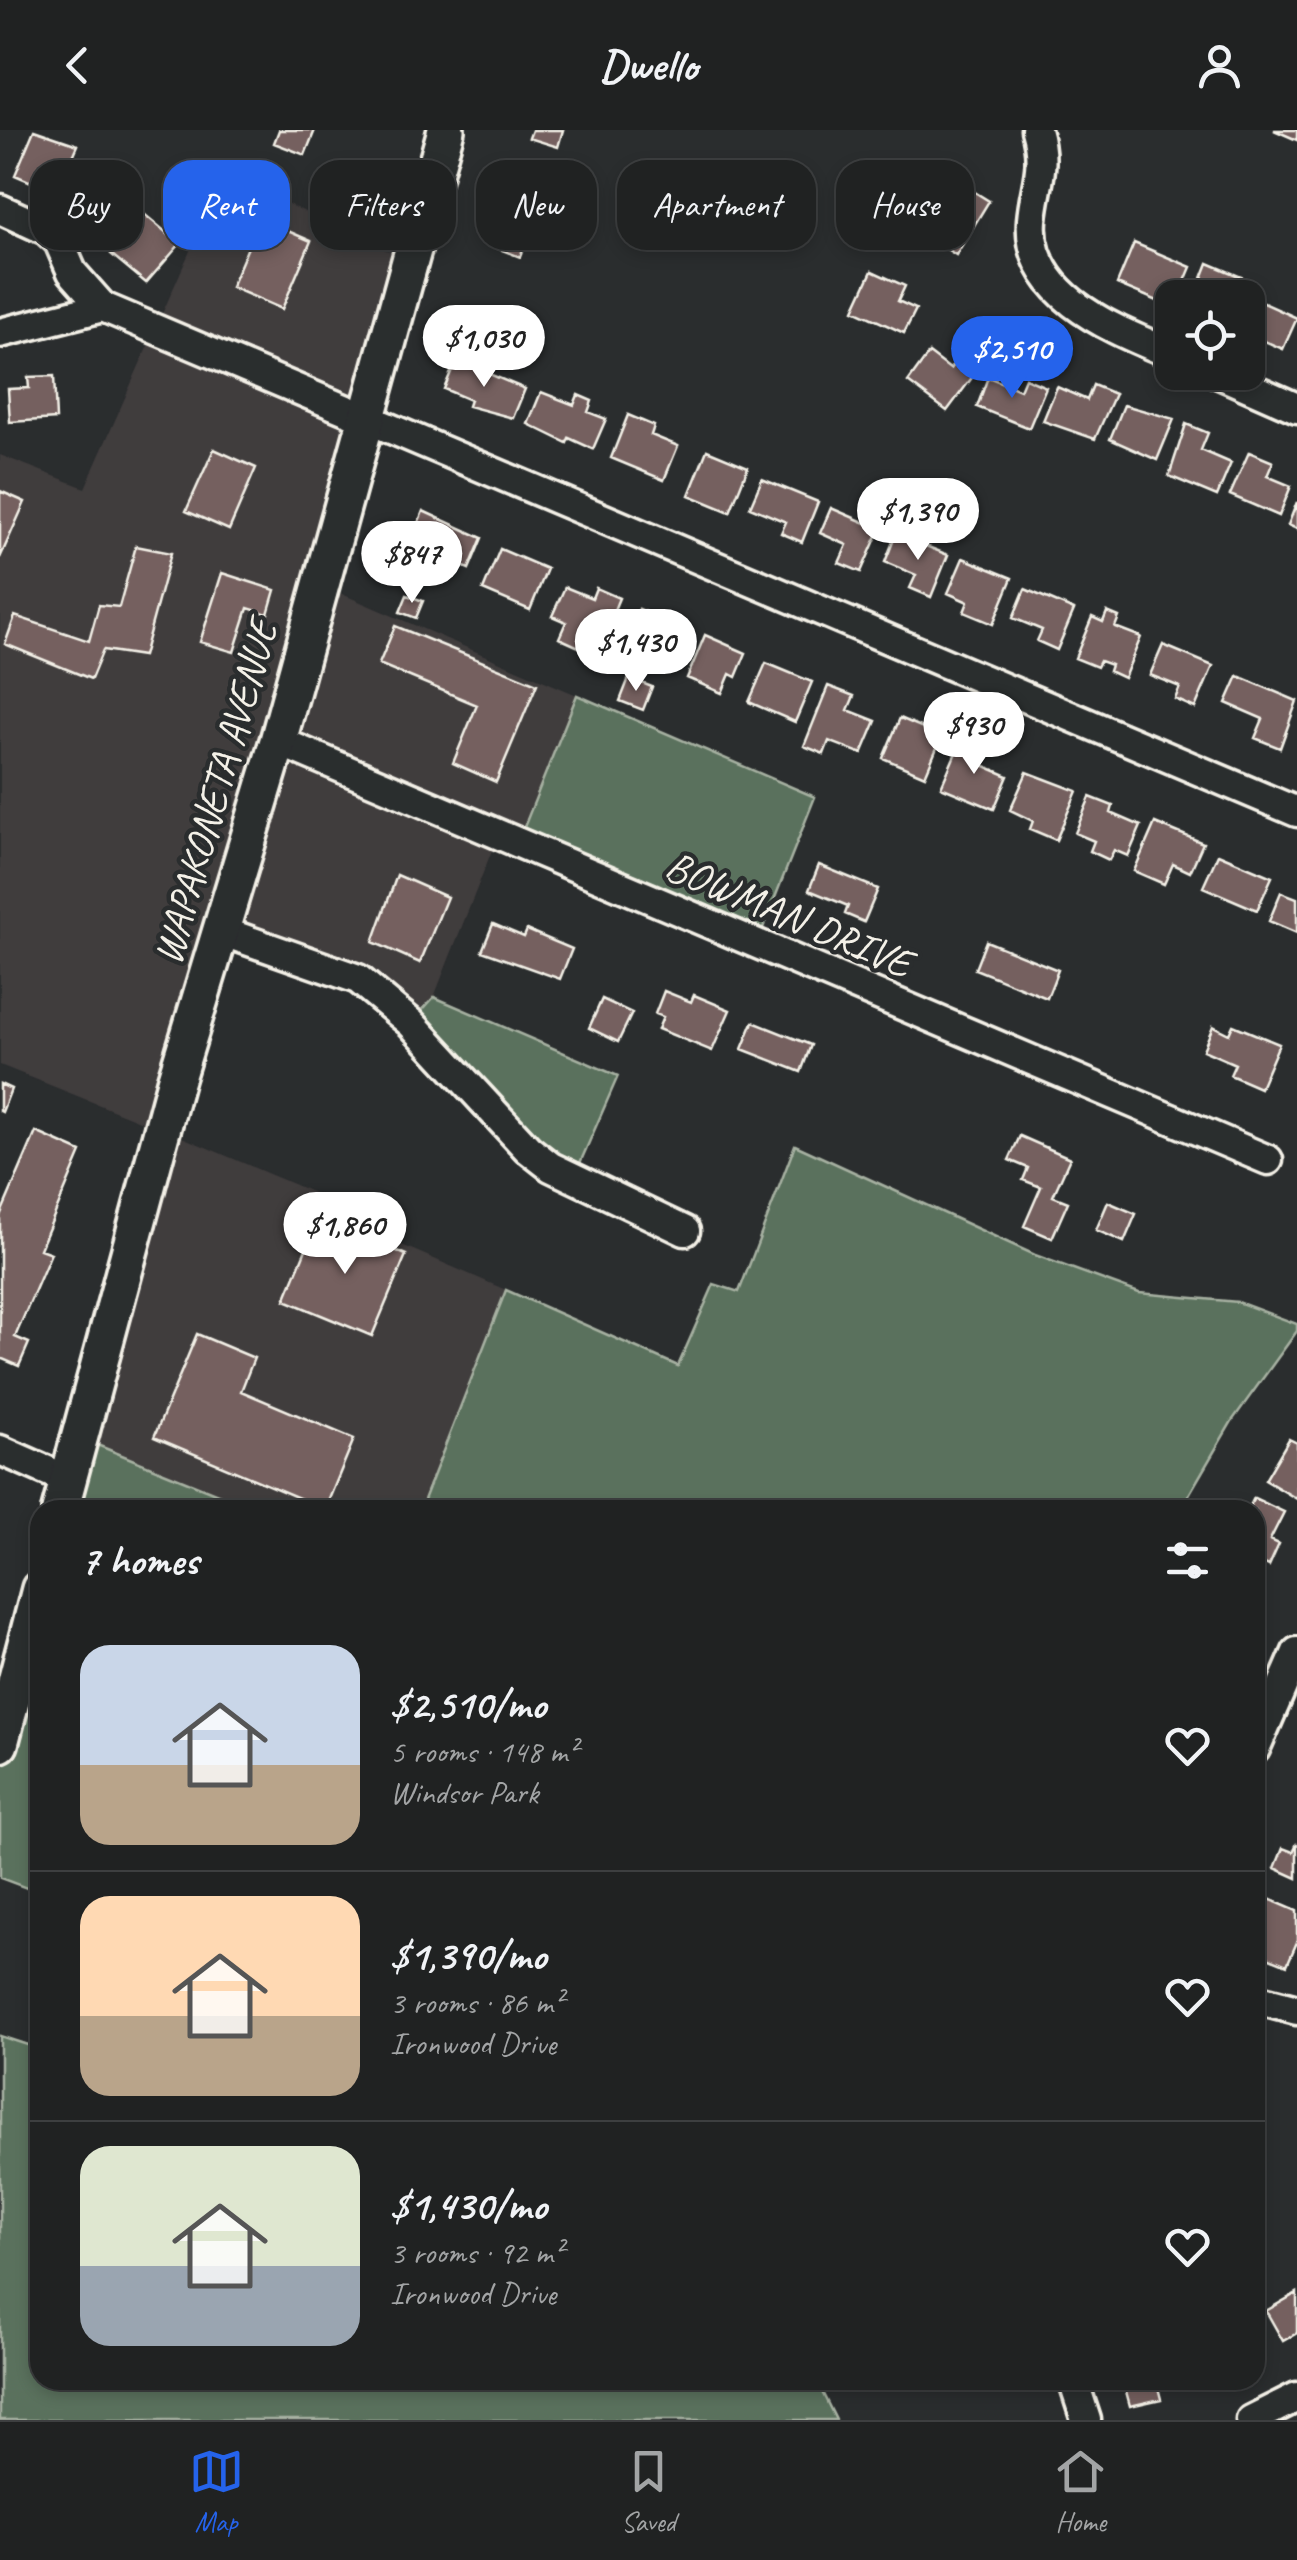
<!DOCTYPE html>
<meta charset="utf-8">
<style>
body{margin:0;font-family:Caveat,sans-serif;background:#2d2f2f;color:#f1f3f6;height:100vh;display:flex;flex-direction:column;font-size:38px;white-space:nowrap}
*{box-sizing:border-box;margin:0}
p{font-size:32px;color:#a2a4a5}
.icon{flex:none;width:55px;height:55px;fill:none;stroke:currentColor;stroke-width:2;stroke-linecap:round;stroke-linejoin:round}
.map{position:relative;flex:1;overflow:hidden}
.details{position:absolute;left:30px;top:1370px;width:1235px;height:890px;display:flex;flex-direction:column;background:#202222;border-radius:30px;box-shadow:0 5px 15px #0003,0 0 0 2px #3d3f40}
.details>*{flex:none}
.banner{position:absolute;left:30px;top:30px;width:1238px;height:90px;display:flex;gap:20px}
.fabs{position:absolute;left:1155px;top:150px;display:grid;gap:20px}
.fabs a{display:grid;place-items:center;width:110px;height:110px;border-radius:20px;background:#202222;box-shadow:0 5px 15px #0003,0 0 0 2px #3d3f40;font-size:50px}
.price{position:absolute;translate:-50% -85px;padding:0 22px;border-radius:35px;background:#fff;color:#222;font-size:32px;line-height:65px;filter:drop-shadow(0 2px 5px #0008)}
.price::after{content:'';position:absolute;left:50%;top:60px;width:30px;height:22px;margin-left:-15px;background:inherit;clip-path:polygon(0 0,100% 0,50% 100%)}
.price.current{background:#2563eb;color:#fff}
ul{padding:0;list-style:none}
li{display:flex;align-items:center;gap:30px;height:250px;padding:0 50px}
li+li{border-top:2px solid #3d3f40}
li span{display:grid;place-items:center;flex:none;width:280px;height:200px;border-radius:30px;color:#555}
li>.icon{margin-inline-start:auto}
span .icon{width:120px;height:120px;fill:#fffc;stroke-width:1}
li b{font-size:42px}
h2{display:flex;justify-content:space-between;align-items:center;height:120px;padding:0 50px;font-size:42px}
.tag{padding:0 35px;border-radius:30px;background:#202222;box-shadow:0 5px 15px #0003,0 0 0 2px #3d3f40;font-size:35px;line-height:90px}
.tag.current{background:#2563eb;color:#fff}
header{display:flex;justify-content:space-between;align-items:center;height:130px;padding:0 50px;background:#202222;font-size:45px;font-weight:600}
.tabs{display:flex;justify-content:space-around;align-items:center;height:140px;border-top:2px solid #3d3f40;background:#202222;font-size:28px;color:#a2a4a5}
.tabs a{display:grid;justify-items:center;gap:5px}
.tabs .current{color:#2563eb}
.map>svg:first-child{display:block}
.built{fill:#403c3d}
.green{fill:#5a715d;stroke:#a7b1a2;stroke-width:2.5}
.building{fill:#74605f;stroke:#f4f1e8;stroke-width:2.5}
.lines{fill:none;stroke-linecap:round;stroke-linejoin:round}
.minor-casing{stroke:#f4f1e8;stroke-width:35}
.major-casing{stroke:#f4f1e8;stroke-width:42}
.minor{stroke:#2a2d2e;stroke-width:28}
.major{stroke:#2a2d2e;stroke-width:35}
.labels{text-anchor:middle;stroke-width:9;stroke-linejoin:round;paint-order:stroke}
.street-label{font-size:42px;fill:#f4f1e8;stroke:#2a2d2e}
</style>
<header><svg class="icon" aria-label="back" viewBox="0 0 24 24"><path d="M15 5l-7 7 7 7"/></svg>Dwello<svg class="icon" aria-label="person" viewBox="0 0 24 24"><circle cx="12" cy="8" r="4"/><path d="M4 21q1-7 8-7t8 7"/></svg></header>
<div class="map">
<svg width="1297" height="2290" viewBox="0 0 1297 2290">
<rect width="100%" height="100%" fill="#2a2d2e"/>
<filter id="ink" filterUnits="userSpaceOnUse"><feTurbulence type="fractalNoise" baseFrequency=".01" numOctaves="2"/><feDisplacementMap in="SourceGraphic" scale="20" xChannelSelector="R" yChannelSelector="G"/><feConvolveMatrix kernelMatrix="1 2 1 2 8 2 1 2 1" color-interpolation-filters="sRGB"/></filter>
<g filter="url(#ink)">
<path class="built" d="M 224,44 L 410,131 L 321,455 L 577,565 L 518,712 L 498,705 L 434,867 L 411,893 L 358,849 L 221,801 L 163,999 L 359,1082 L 374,1103 L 506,1160 L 420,1380 L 257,1380 L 80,1308 L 162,1000 L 0,935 L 0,325 L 85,358 Z"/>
<path class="green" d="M 577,565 L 815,667 L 757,813 L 518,712 Z
M 434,867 L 618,946 L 573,1049 L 411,893 Z
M 795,1015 L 1035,1125 L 1139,1163 L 1238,1172 L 1297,1194 L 1297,1201 L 1232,1291 L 1180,1380 L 420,1380 L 506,1160 L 678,1236 L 714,1154 L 739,1162 Z
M 80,1308 L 257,1380 L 60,1380 Z
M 40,1459 L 40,1763 L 0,1748 L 0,1614 Z
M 0,1906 L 40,1919 L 40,2250 L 816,2250 L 836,2290 L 0,2290 Z"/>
<path class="building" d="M 34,0 L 78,15 L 57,63 L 15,45 Z
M 279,0 L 315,0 L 305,25 L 274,13 Z
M 532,0 L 563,0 L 558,17 L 529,8 Z
M 1274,0 L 1297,0 L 1297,10 Z
M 100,42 L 132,77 L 102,103 L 70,68 Z
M 524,49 L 547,58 L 520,127 L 497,118 Z
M 957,51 L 989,71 L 956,125 L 923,104 Z
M 144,84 L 180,114 L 146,153 L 111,124 Z
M 260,89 L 311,111 L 282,179 L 231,157 Z
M 1134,113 L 1191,137 L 1178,168 L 1172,168 L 1172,177 L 1117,154 Z
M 1208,133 L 1246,149 L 1239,168 L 1195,166 Z
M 872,141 L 905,156 L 898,171 L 916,179 L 904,203 L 854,180 Z
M 1257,170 L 1297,188 L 1283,219 L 1248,204 Z
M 929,223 L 950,239 L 959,227 L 977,241 L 947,281 L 908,252 Z
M 456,230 L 525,259 L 513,288 L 468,276 L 470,270 L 444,259 Z
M 54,246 L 56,289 L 10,292 L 8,259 L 29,258 L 28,247 Z
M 988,247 L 1020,260 L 1025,248 L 1046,257 L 1029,298 L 977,277 Z
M 1093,255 L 1115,264 L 1095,309 L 1043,291 L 1057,257 L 1087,270 Z
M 541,262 L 574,275 L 578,265 L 592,271 L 588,282 L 606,289 L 593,319 L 569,308 L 567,313 L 528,294 Z
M 1124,275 L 1174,289 L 1157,330 L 1110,309 Z
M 628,285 L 654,296 L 651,305 L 678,316 L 664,350 L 611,328 Z
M 1186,294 L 1208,303 L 1201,320 L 1231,333 L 1217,366 L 1169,346 Z
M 214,319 L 256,338 L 229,400 L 186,381 Z
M 707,320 L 748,337 L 730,382 L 689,365 Z
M 1249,322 L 1273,332 L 1267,346 L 1291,356 L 1279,386 L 1230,365 Z
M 762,349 L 818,372 L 802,412 L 781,403 L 786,392 L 750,377 Z
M 0,361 L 25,372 L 0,428 Z
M 1297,372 L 1297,399 L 1288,395 Z
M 831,378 L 880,399 L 861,442 L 839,433 L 847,415 L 820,403 Z
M 423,381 L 482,408 L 469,439 L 410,414 Z
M 896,404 L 948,425 L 931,467 L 910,458 L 916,445 L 885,432 Z
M 136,416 L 171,423 L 143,526 L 103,520 L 91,549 L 5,514 L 15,486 L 89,511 L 99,475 L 119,477 Z
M 500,419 L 547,439 L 530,480 L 483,460 Z
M 963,428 L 1012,448 L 993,494 L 964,482 L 968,472 L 948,463 Z
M 222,443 L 275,460 L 268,484 L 248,478 L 234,522 L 200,512 Z
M 565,457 L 592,468 L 596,458 L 619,468 L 603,507 L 586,500 L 579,517 L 559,508 L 566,492 L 552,486 Z
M 1025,459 L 1074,480 L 1057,520 L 1037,511 L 1042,500 L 1013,488 Z
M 407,465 L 423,471 L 416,488 L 400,482 Z
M 639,479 L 684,498 L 667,538 L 622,518 Z
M 1107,482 L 1119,487 L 1115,497 L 1141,507 L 1124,548 L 1109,541 L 1111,535 L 1100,531 L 1097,537 L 1075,528 L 1092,487 L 1103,492 Z
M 395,496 L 537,554 L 496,652 L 453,633 L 477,575 L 379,534 Z
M 705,505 L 746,523 L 736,547 L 730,544 L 722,563 L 687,548 Z
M 1163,515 L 1213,536 L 1195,578 L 1175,569 L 1180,557 L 1150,545 Z
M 766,533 L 812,552 L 795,592 L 749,572 Z
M 1238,546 L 1297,571 L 1280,618 L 1255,608 L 1263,589 L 1226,573 Z
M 629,548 L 652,557 L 643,580 L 620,571 Z
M 828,556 L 854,566 L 848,580 L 876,591 L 862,624 L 829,611 L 824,624 L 804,616 Z
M 900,588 L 942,606 L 925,646 L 883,628 Z
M 961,611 L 985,621 L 980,634 L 1008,646 L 994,679 L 941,657 Z
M 1027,642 L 1077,661 L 1056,710 L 1030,699 L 1033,691 L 1010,680 Z
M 1090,667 L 1113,676 L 1111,683 L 1141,696 L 1128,726 L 1114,720 L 1109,730 L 1090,721 L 1094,711 L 1075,703 Z
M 1155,693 L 1203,713 L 1190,742 L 1173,734 L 1164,754 L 1134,741 Z
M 1218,724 L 1272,747 L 1257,780 L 1203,757 Z
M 819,735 L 878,759 L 864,792 L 845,784 L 848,776 L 809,760 Z
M 397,745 L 447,767 L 420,833 L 373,812 Z
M 1281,762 L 1297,768 L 1297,803 L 1269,791 Z
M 493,794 L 524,807 L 527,800 L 572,819 L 560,849 L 482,821 Z
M 986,811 L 1058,840 L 1047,868 L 975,839 Z
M 664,861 L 691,872 L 694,865 L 730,880 L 712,921 L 658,899 L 663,887 L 655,884 Z
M 602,869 L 632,883 L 618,912 L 589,898 Z
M 753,892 L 811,915 L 801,942 L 742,919 Z
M 1233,895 L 1279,914 L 1260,958 L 1230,945 L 1235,934 L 1203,920 L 1213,896 L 1229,904 Z
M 0,954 L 11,959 L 2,982 L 0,981 Z
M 36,1002 L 81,1022 L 40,1119 L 51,1123 L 15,1207 L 29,1213 L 19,1236 L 0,1228 L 0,1086 Z
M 1020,1006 L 1070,1028 L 1053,1066 L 1068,1072 L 1052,1108 L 1024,1096 L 1041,1057 L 1023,1050 L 1028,1038 L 1009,1030 Z
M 1108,1072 L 1136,1084 L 1124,1112 L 1096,1100 Z
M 319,1088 L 406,1125 L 372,1206 L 285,1170 Z
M 197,1204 L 254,1228 L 241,1261 L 354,1309 L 325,1379 L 154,1307 Z
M 1289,1309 L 1297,1313 L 1297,1369 L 1265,1350 Z
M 1254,1368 L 1284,1382 L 1270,1410 L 1279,1414 L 1269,1436 L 1255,1429 L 1255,1380 L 1248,1380 Z
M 1297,1713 L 1297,1748 L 1275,1738 L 1283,1718 L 1293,1722 Z
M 1262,1766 L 1297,1781 L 1297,1812 L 1287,1835 L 1255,1822 L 1266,1794 L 1255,1790 Z
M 1297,2163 L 1297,2203 L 1283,2211 L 1266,2181 Z
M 1123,2250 L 1156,2250 L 1161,2269 L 1130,2276 Z"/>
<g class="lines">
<g class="minor-casing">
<path id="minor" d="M 1036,0 C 1047,38 1035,54 1032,90 C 1026,168 1116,200 1172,224
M 0,79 L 46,100 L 59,112 L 72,142 L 103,177 L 1297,682
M 0,203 L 103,177
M 1215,242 L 1297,278
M 278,611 L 1268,1030
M 221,801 L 358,849 L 411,893 L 528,1019 L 551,1037 L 685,1101
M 0,1320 L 68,1350
M 1255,1619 L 1297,1522
M 1255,1869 L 1297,1880
M 1073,2250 L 1086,2290
M 1251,2290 L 1297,2267"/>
</g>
<g class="major-casing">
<path id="major" d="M 60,1380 L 175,952 L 278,611 L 446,0
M 0,1614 L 40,1459"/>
</g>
<use href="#minor" class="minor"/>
<use href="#major" class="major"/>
</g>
</g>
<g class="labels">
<g class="street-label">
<text transform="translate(214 662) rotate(-74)" y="15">WAPAKONETA AVENUE</text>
<text transform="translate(789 783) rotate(23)" y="15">BOWMAN DRIVE</text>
</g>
</g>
</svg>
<div class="fabs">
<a><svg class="icon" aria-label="locate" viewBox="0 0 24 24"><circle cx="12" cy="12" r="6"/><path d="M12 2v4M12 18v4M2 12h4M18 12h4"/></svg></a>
</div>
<b class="price" style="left:484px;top:260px">$1,030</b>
<b class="price current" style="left:1012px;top:271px">$2,510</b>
<b class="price" style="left:918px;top:433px">$1,390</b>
<b class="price" style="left:412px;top:476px">$847</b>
<b class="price" style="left:636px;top:564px">$1,430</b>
<b class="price" style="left:974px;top:647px">$930</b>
<b class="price" style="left:345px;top:1147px">$1,860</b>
<div class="banner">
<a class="tag">Buy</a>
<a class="tag current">Rent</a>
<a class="tag">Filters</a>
<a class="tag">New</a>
<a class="tag">Apartment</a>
<a class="tag">House</a>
</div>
<section class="details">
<h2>7 homes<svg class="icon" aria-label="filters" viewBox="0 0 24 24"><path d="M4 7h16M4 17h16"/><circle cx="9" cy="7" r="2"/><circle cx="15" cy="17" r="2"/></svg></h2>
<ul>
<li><span style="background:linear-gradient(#c9d6e8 60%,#b9a48a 0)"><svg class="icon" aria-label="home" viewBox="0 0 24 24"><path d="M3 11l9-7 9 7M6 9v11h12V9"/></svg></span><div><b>$2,510/mo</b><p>5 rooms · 148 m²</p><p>Windsor Park</p></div><svg class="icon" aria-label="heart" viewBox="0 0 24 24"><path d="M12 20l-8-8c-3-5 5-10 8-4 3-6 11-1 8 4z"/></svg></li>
<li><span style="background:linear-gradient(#ffd9b3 60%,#b9a48a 0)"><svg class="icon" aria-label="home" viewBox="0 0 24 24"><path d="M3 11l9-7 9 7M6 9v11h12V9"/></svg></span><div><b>$1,390/mo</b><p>3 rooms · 86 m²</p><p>Ironwood Drive</p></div><svg class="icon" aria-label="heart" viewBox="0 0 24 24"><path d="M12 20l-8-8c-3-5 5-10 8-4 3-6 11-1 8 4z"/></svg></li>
<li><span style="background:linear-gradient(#dfe7d0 60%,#9aa5b1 0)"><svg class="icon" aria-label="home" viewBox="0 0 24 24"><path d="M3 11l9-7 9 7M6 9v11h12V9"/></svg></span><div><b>$1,430/mo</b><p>3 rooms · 92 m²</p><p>Ironwood Drive</p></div><svg class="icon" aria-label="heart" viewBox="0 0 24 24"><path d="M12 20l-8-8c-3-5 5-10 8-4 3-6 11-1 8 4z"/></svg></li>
</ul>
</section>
</div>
<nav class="tabs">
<a class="current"><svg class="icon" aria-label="map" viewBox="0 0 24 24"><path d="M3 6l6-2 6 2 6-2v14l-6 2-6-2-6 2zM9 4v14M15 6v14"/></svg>Map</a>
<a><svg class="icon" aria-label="saved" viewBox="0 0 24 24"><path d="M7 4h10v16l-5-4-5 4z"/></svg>Saved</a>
<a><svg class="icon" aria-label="home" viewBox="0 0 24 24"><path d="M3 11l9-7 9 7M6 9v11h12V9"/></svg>Home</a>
</nav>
